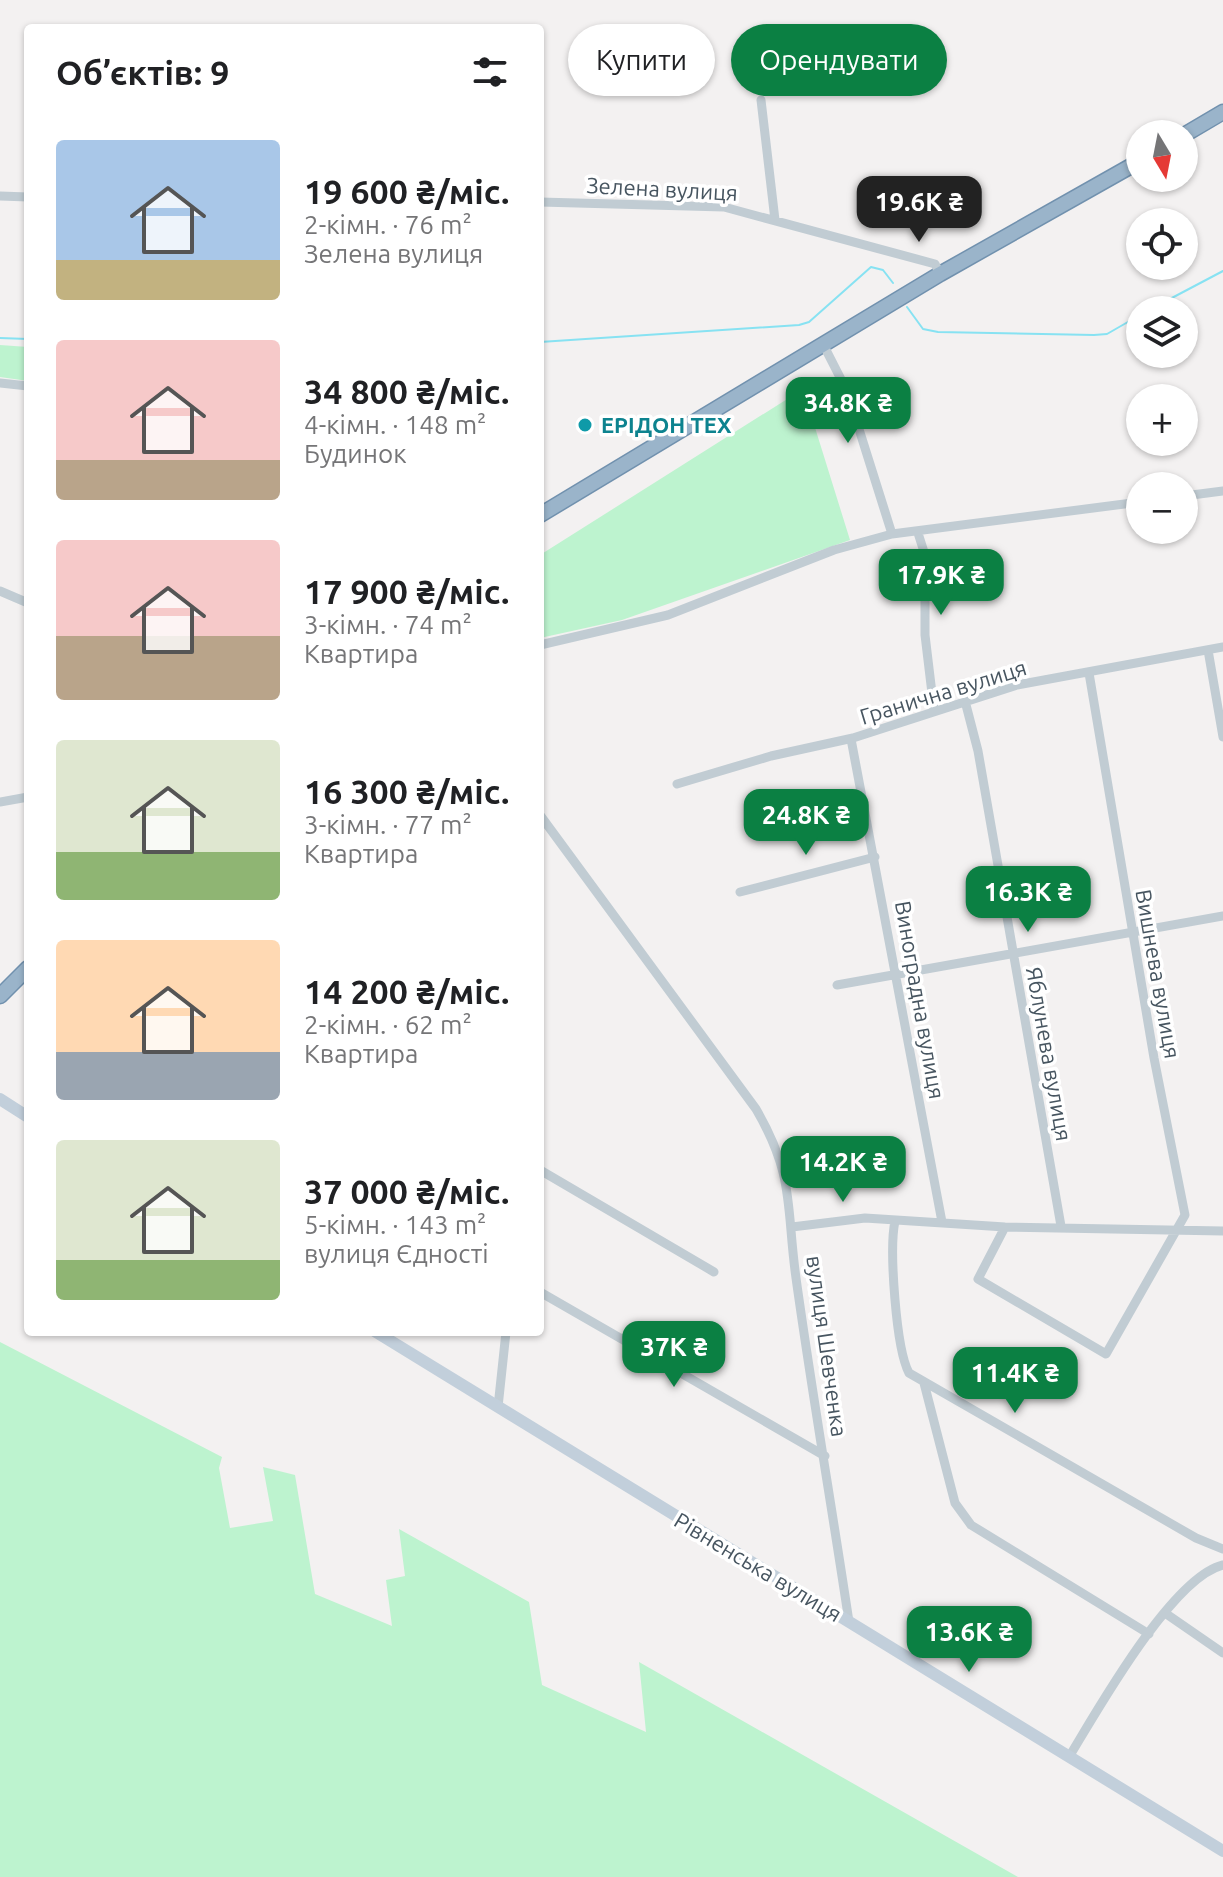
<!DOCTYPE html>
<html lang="uk">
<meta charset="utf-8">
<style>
body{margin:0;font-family:Ubuntu,sans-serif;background:#f2f2f2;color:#202124;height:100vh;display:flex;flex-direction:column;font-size:30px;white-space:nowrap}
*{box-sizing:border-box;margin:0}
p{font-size:26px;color:#757577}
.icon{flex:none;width:44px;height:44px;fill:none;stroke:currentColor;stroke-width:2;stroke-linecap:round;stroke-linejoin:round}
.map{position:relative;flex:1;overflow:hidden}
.details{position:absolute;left:24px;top:24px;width:520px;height:1312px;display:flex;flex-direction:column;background:#fff;border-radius:8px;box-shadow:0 2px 6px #0004}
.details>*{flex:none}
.guide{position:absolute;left:568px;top:24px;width:534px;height:72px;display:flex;gap:16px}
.needle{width:52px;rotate:170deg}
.buttons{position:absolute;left:1126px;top:120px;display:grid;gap:16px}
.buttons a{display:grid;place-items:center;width:72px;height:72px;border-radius:50%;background:#fff;box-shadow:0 2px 6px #0004;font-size:40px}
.price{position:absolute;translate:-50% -68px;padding:0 18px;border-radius:16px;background:#0b8043;color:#fff;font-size:26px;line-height:52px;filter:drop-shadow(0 2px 4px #0008)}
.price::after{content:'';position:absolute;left:50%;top:48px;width:24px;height:18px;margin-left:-12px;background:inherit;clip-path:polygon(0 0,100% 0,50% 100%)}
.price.current{background:#222;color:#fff}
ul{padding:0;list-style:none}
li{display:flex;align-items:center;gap:24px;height:200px;padding:0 32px}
li span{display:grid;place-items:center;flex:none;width:224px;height:160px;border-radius:8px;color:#555}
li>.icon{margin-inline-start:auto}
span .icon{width:96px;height:96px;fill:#fffc;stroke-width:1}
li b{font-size:34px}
h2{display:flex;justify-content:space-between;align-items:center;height:96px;padding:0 32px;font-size:34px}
.tag{padding:0 28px;border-radius:36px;background:#fff;box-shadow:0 2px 6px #0004;font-size:28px;line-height:72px}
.tag.current{background:#0b8043;color:#fff}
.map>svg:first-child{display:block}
.green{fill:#bdf3cf}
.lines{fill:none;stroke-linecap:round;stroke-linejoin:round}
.stream{stroke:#87e2f2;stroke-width:2}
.trunk-casing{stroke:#7191ae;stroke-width:17}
.minor{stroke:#c1ccd3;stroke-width:9}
.secondary{stroke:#c2cfdb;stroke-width:12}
.trunk{stroke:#9ab4ca;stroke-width:14}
.culture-dot{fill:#0f9aa8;stroke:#fff;stroke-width:3}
.labels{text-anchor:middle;stroke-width:7;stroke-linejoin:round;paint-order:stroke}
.street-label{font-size:22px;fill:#475560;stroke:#fff}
.culture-label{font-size:22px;font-weight:bold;fill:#0d838f;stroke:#fff;text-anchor:start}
</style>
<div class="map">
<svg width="1223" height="1877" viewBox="0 0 1223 1877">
<rect width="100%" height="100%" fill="#f3f1f1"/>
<path class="green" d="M 0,345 L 28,347 L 28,381 L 0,377 Z
M 803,389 L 850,540 L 622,620 L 540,638 L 540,555 Z
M 0,1342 L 222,1457 L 219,1468 L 230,1528 L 273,1521 L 263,1467 L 295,1475 L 315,1594 L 392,1626 L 386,1580 L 405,1576 L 399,1529 L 529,1602 L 542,1685 L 646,1732 L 639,1662 L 1018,1877 L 0,1877 Z"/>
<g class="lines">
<path class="stream" d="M 907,307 L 923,329 L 938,332 L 1094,335 L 1107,334 L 1140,315
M 1149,310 L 1223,271
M 0,338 L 28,339
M 540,342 L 799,325 L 809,322 L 871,267 L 883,270 L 893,283"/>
<g class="trunk-casing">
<path id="trunk" d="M 1184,135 L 1223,112
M 540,515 L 940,274 L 1140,161
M 0,996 L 28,968"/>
</g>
<path class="minor" d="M 761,100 L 775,220
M 0,196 L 28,197
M 540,202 L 724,207 L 935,264 L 940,274
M 823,344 L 847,391 L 892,534
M 0,383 L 28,386
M 1184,496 L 1223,491
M 918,533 L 925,555 L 925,635 L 934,710
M 0,591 L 28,603
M 540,645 L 668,615 L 834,550 L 892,534 L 1140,502
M 1208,650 L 1223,737
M 965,701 L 978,751 L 1061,1226
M 851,739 L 942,1222
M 677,784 L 771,756 L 853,738 L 1017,685 L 1223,647
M 0,802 L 28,797
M 540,815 L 756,1109 C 795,1176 786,1206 796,1278 C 812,1393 832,1508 849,1622
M 740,892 L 875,857
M 837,985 L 1223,916
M 540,1170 L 714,1272
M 895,1221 C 889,1249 896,1349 909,1373 L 1196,1538 L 1223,1549
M 792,1227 L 865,1218 L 1005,1227 L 1223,1231
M 1005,1227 L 978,1279 L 1106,1354 L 1185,1215 L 1154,1058 L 1089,673
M 540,1292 L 825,1456
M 924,1383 L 955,1503 L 971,1525 L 1149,1634
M 498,1407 L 506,1332
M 1165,1613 L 1223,1653
M 1069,1757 C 1097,1711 1172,1577 1223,1565"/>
<path class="secondary" d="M 0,1099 L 28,1117
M 376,1332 L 1223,1851"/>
<use href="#trunk" class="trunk"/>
</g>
<circle class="culture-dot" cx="585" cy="425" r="8"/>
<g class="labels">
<g class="street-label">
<text transform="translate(662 189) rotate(3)" y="8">Зелена вулиця</text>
<text transform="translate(943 692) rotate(-17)" y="8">Гранична вулиця</text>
<text transform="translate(1158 974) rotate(80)" y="8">Вишнева вулиця</text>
<text transform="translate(920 1000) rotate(80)" y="8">Виноградна вулиця</text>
<text transform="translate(1049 1054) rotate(80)" y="8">Яблунева вулиця</text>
<text transform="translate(827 1346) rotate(82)" y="8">вулиця Шевченка</text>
<text transform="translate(758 1567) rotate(31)" y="8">Рівненська вулиця</text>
</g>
<g class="culture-label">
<text x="601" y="433">ЕРІДОН ТЕХ</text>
</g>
</g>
</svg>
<div class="buttons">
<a><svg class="needle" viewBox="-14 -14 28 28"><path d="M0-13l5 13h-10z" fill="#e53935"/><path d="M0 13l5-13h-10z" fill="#757577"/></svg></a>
<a><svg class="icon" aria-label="locate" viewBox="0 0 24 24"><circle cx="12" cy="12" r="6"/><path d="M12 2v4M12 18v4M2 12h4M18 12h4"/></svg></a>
<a><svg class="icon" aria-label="layers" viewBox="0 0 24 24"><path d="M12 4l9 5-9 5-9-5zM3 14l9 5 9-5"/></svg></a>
<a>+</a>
<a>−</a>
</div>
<b class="price current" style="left:919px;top:244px">19.6K ₴</b>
<b class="price" style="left:848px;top:445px">34.8K ₴</b>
<b class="price" style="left:941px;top:617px">17.9K ₴</b>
<b class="price" style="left:806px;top:857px">24.8K ₴</b>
<b class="price" style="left:1028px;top:934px">16.3K ₴</b>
<b class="price" style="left:843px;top:1204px">14.2K ₴</b>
<b class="price" style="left:674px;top:1389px">37K ₴</b>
<b class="price" style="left:1015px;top:1415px">11.4K ₴</b>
<b class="price" style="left:969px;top:1674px">13.6K ₴</b>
<div class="guide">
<a class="tag">Купити</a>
<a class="tag current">Орендувати</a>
</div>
<section class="details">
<h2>Об’єктів: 9<svg class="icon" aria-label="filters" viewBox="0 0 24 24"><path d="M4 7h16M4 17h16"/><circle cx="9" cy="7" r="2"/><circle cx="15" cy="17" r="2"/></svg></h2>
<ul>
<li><span style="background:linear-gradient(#a9c7e8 75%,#c2b280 0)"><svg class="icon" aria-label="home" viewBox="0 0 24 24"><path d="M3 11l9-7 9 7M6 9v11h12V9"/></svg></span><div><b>19 600 ₴/міс.</b><p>2-кімн. · 76 m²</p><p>Зелена вулиця</p></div></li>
<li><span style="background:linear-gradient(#f6c9c9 75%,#b9a48a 0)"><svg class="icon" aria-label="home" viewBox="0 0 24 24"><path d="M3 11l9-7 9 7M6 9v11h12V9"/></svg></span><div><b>34 800 ₴/міс.</b><p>4-кімн. · 148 m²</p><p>Будинок</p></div></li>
<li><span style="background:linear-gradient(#f6c9c9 60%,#b9a48a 0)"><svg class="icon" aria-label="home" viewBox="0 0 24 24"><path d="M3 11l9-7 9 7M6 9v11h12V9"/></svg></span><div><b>17 900 ₴/міс.</b><p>3-кімн. · 74 m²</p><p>Квартира</p></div></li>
<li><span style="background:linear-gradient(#dfe7d0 70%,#8fb573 0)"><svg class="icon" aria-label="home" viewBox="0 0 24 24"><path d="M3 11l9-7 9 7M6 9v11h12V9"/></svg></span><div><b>16 300 ₴/міс.</b><p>3-кімн. · 77 m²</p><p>Квартира</p></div></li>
<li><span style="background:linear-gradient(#ffd9b3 70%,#9aa5b1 0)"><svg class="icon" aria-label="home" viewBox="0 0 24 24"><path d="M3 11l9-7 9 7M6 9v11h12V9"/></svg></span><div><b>14 200 ₴/міс.</b><p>2-кімн. · 62 m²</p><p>Квартира</p></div></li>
<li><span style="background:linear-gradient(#dfe7d0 75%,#8fb573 0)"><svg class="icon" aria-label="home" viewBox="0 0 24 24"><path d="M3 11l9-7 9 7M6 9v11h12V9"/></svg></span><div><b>37 000 ₴/міс.</b><p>5-кімн. · 143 m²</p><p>вулиця Єдності</p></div></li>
</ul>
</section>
</div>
